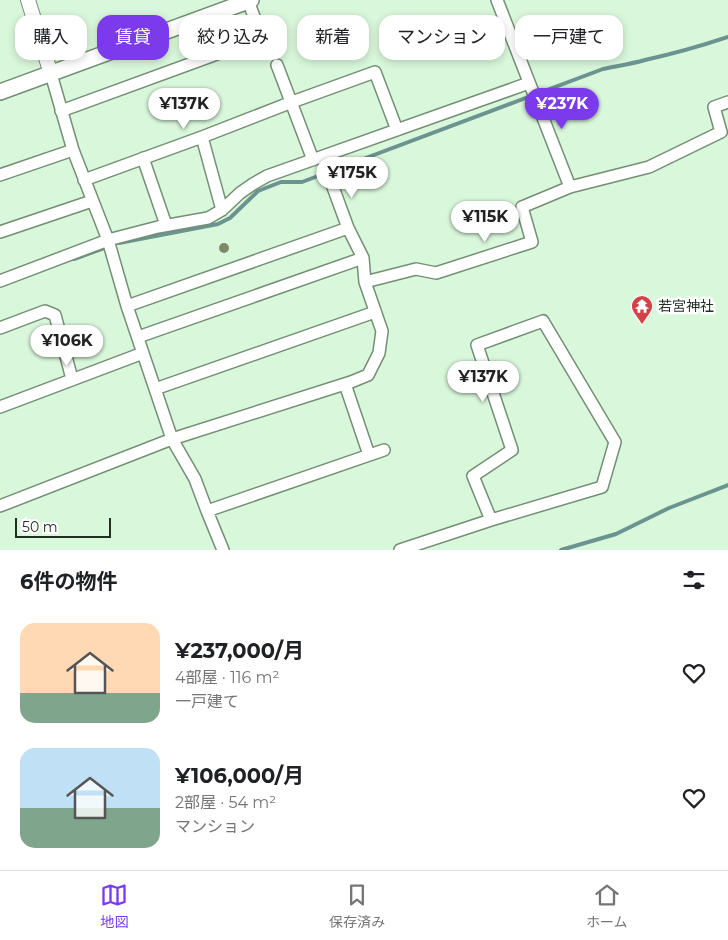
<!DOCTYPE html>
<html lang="ja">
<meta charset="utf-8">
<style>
body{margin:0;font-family:Montserrat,"Noto Sans JP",sans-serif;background:#f6f6f6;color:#202124;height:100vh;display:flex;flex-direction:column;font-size:19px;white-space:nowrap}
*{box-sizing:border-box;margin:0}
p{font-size:16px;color:#757577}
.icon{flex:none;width:28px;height:28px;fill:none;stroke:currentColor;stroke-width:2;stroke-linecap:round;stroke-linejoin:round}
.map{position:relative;height:550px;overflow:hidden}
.details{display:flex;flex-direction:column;background:#fff;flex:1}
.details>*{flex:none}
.hud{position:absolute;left:15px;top:15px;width:699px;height:45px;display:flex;gap:10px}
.scale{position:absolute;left:15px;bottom:12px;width:96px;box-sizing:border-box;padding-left:5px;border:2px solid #232e23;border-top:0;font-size:14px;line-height:18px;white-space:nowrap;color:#232e23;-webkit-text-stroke:4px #fff;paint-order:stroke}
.price{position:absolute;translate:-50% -42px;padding:0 11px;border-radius:18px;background:#fff;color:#222;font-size:16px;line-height:32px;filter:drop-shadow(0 1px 2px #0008)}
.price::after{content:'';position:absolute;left:50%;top:30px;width:15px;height:11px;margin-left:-8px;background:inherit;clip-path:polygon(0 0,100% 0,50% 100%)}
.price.active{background:#7c3aed;color:#fff}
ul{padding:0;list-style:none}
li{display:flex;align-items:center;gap:15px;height:125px;padding:0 20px}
li span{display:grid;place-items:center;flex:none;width:140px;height:100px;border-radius:15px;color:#555}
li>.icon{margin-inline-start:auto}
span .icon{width:60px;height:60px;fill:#fffc;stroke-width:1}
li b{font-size:21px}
h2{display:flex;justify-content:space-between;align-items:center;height:60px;padding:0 20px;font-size:21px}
.pill{padding:0 18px;border-radius:15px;background:#fff;box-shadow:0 2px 8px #0003;font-size:18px;line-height:45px}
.pill.active{background:#7c3aed;color:#fff}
.tabs{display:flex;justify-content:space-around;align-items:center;height:70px;border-top:1px solid #e0e0e0;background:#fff;font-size:14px;color:#757577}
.tabs a{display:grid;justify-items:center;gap:2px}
.tabs .active{color:#7c3aed}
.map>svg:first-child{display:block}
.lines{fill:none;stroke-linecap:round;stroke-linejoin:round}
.stream{stroke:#6b938f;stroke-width:4}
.minor-casing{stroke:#748f75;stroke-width:14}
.tertiary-casing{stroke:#748f75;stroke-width:16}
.secondary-casing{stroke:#748f75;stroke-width:18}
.minor{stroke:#fff;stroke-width:11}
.tertiary{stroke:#fff;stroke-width:14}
.secondary{stroke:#fff;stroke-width:15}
.tree{fill:#7f8869}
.labels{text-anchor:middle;stroke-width:5;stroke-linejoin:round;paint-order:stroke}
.poi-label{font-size:14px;fill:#232e23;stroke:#fff;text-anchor:start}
</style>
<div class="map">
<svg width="728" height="550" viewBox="0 0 728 550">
<rect width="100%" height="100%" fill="#d9f7da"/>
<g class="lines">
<path class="stream" d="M 119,243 L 218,224 L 230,218 L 258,191 L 281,182 L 302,182 L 603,69 C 617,66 631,64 645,60 C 673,54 701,46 728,37
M 74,259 L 107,247
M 561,550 L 616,534 L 669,508 L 728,485"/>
<g class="minor-casing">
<path id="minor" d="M 497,0 L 570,187
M 248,1 L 262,37
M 277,65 L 313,160
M 51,74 L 73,150 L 108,240 L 127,306 L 172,439 L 195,479 L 207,511 L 223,550
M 61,111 L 269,35
M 202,137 L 222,210
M 143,158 L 166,225
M 0,175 L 73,150
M 330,179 L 348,228
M 84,180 L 202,137 L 292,102 L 375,72 L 397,130
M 0,232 L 92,201
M 0,281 L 108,240 L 158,227 L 208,218 L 222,210 L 240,193 L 253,184 L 267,176 L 529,83
M 365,282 L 416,269 L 436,273 L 532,242 L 522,207 L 570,187 L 649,167 L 721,132 L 714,107 L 728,102
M 0,328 L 45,311 L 55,315 L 72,379
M 138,337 L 363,258
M 345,384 L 369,455
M 155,389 L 375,312
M 0,407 L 143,353
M 0,506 L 172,439 L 351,382 L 368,375 L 379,353 L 382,331 L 365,282 L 363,258 L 348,228 L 127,306
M 207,511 L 384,450
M 400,550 L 491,520 L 602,487 L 615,442 L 543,321 L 477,345 L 512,450 L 473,476 L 491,520"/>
</g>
<g class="tertiary-casing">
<path id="tertiary" d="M 28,0 L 51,74"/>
</g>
<g class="secondary-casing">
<path id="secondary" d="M 0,92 L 251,0"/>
</g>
<use href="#minor" class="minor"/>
<use href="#tertiary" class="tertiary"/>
<use href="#secondary" class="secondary"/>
</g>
<circle class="tree" cx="224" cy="248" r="5"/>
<defs>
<g id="temple-pin" transform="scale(1.125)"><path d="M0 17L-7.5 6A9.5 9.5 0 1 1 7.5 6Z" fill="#d24348" stroke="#fff"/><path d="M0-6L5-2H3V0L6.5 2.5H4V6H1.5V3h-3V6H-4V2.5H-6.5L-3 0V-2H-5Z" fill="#fff"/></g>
</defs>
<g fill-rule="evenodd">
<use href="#temple-pin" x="642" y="306"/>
</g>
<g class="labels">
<g class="poi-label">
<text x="658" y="311">若宮神社</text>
</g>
</g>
</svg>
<div class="scale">50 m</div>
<b class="price" style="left:184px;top:130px">¥137K</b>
<b class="price active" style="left:562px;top:130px">¥237K</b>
<b class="price" style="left:352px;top:199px">¥175K</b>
<b class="price" style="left:485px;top:243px">¥115K</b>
<b class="price" style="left:67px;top:367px">¥106K</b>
<b class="price" style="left:483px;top:403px">¥137K</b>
<div class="hud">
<a class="pill">購入</a>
<a class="pill active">賃貸</a>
<a class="pill">絞り込み</a>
<a class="pill">新着</a>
<a class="pill">マンション</a>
<a class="pill">一戸建て</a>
</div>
</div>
<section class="details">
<h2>6件の物件<svg class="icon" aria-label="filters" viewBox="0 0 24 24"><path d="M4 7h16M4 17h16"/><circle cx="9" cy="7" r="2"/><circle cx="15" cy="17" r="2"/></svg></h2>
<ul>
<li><span style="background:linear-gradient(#ffd9b3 70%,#7fa58c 0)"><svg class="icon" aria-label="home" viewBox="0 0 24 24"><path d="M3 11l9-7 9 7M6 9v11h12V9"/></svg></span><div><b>¥237,000/月</b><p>4部屋 · 116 m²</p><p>一戸建て</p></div><svg class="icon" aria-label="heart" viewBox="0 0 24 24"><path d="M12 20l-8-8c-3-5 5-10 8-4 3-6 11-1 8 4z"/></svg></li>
<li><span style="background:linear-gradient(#bfe0f5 60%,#7fa58c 0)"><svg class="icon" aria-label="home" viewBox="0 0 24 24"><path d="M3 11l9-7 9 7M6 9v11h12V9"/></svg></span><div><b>¥106,000/月</b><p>2部屋 · 54 m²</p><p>マンション</p></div><svg class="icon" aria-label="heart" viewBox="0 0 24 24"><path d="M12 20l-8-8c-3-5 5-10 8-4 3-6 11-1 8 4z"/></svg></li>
</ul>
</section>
<nav class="tabs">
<a class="active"><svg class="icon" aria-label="map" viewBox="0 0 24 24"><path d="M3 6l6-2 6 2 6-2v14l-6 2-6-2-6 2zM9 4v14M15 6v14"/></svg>地図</a>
<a><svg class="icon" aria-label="saved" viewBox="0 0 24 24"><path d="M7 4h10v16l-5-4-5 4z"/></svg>保存済み</a>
<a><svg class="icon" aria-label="home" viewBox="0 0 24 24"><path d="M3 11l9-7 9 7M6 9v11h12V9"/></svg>ホーム</a>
</nav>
